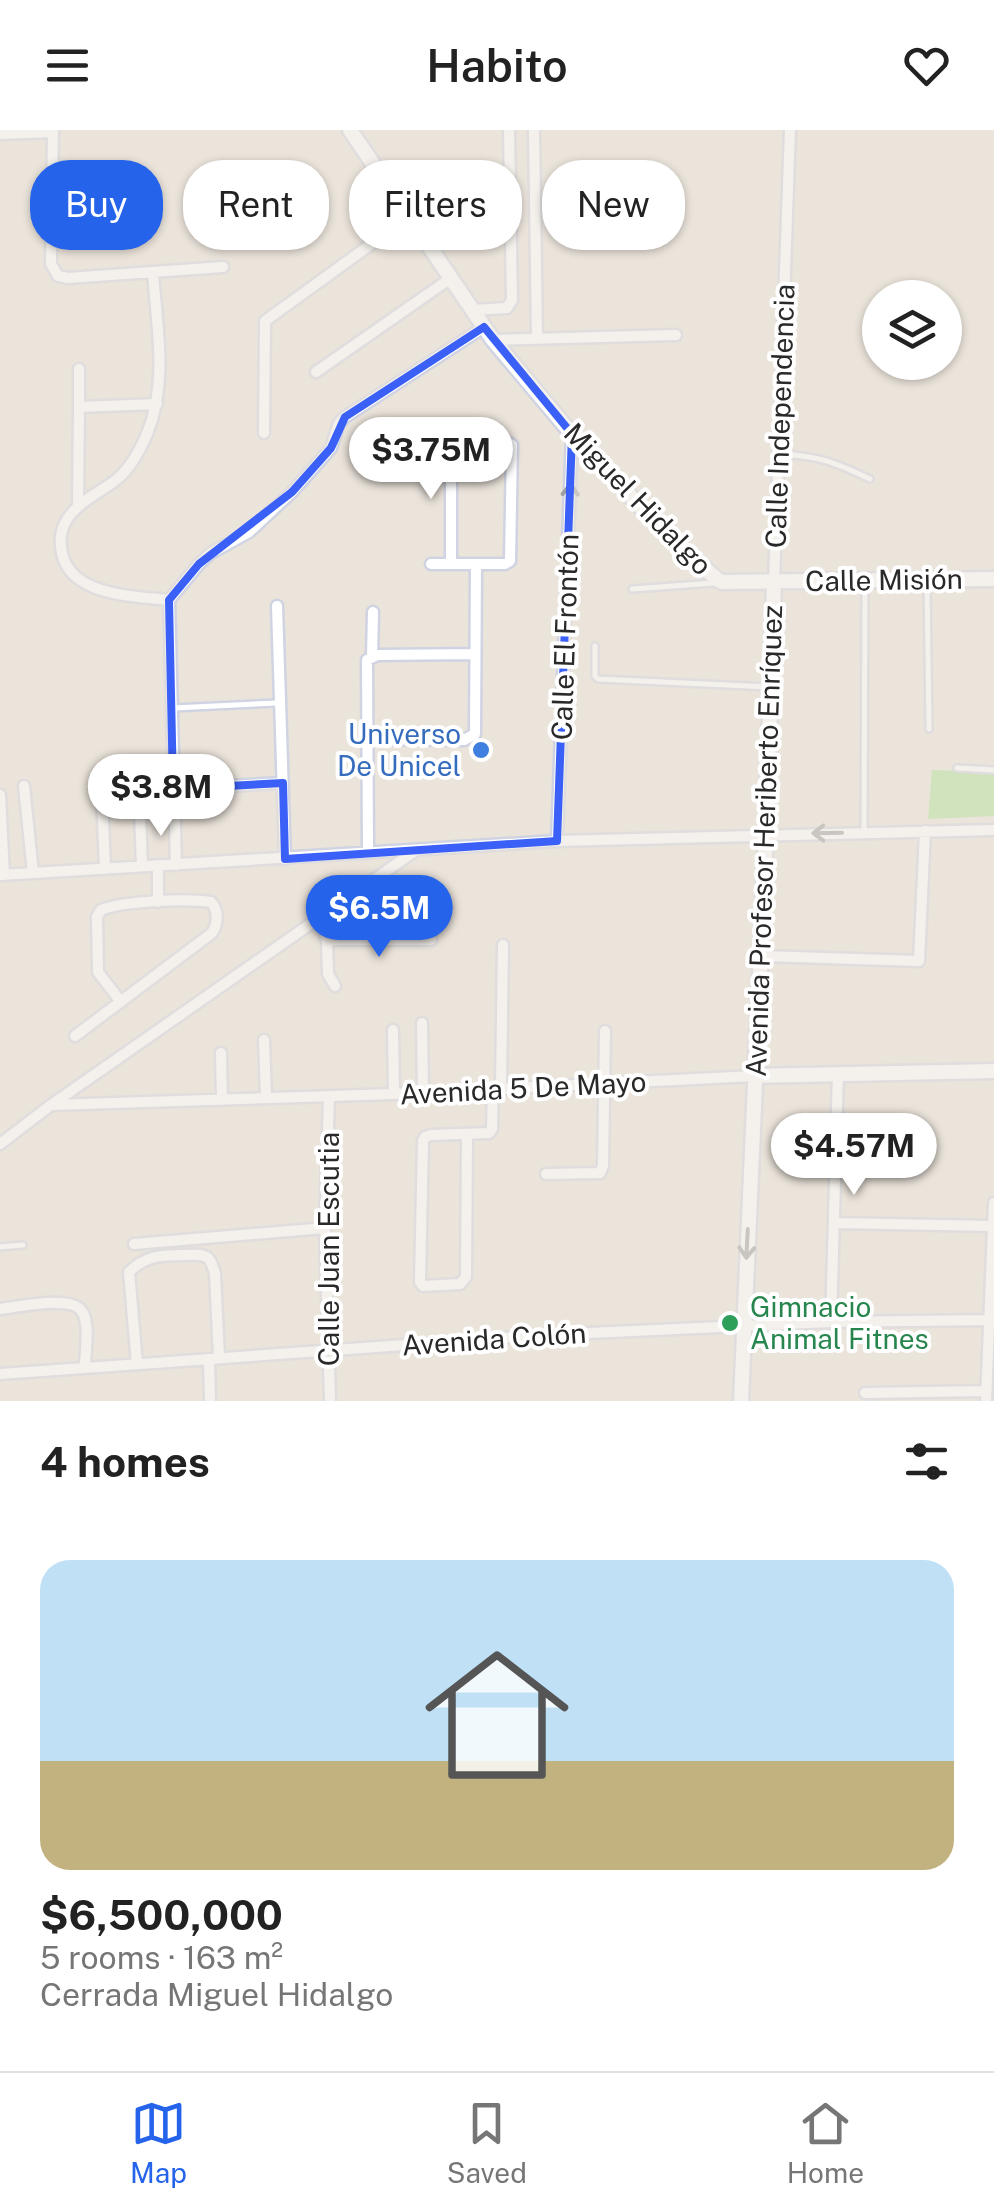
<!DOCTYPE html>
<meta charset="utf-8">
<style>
body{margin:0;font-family:"Public Sans",sans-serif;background:#f2f2f2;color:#222;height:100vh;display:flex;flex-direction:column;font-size:38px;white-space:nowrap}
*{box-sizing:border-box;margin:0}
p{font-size:32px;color:#767676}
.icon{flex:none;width:55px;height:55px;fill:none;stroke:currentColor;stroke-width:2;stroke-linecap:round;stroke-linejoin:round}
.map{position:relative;height:1271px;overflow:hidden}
.panel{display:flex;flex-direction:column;background:#fff;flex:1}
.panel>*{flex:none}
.guide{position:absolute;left:30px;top:30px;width:935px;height:90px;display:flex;gap:20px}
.tools{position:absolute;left:862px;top:150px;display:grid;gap:20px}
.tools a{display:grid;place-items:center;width:100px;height:100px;border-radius:50%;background:#fff;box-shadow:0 2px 8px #0004;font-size:50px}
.price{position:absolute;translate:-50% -85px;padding:0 22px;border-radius:35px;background:#fff;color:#222;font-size:32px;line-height:65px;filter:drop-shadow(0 2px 5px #0008)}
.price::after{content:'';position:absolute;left:50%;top:60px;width:30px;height:22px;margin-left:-15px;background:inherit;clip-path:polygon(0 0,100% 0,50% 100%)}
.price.selected{background:#2563eb;color:#fff}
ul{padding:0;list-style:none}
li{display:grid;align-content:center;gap:20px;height:530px;padding:0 40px}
li span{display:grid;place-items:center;height:310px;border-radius:30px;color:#555}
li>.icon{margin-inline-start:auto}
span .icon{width:180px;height:180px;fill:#fffc;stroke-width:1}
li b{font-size:42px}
h2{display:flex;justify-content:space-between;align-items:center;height:120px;padding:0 40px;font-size:42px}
.chip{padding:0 35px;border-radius:40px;background:#fff;box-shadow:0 2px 8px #0004;font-size:35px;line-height:90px}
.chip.selected{background:#2563eb;color:#fff}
header{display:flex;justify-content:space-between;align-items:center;height:130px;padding:0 40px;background:#fff;font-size:45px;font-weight:600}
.tabs{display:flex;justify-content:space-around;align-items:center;height:140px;border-top:2px solid #e0e0e0;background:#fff;font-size:28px;color:#767676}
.tabs a{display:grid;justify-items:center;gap:5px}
.tabs .selected{color:#2563eb}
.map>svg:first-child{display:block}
.green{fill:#b1e297}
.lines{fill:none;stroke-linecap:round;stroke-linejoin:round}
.lane-casing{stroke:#d0d4e2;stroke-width:10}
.street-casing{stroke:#d0d4e2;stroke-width:15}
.secondary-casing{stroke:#d0d4e2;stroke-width:19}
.lane{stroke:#fff;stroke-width:5}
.street{stroke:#fff;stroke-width:10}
.secondary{stroke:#fff;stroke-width:14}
.oneway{stroke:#9f9f9f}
.marked{fill:none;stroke:#3b60f8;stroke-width:8;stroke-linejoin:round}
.shop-dot{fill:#3f7fe0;stroke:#fff;stroke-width:4}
.leisure-dot{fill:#2e9e5b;stroke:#fff;stroke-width:4}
.labels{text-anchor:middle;stroke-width:8;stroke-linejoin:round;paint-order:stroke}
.street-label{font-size:28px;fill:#292929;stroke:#fff}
.shop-label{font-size:28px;fill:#366cbe;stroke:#fff;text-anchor:end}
.leisure-label{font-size:28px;fill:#27864d;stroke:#fff;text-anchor:start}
</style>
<header><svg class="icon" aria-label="menu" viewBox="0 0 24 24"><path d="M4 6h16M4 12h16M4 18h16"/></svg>Habito<svg class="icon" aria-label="heart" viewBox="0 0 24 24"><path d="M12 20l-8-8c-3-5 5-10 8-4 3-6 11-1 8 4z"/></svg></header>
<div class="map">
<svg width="994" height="1271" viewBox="0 0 994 1271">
<rect width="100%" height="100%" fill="#ebe4db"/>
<path class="green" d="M 932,640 L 994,642 L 994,686 L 928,689 Z"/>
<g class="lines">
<g class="lane-casing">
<path id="lane" d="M 779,324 C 820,326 834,332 870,349
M 927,452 L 929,599
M 632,459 L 714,453
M 595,516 L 595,546 L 598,549 L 767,557
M 173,578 L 277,573
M 957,638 L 994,640
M 864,703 L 865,451
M 0,1117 L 23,1115"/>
</g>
<g class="street-casing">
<path id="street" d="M 53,0 L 51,134 L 58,146 L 68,148 L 223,137
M 534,0 L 537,208
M 0,4 L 53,2
M 153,143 C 157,197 168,253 147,304 C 140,320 131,338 117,349 C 105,359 91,365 79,376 C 67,386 59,400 61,416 C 64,466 132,466 169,470
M 473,180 L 507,178 L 512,170 L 509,0
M 493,210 L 676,205
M 316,242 L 451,148
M 79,277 L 79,239
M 264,303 L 265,191 L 410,86
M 427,310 C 450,309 494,303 512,315 L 510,431 L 505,434 L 431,434
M 78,376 L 79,277 L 157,274
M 451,434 L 451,309
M 774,452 L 790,0
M 169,470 L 199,434 L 211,423 L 249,402 L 292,362 L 331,318 L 339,293 L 345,287 L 484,197
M 169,470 L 176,735
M 277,476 L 285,729
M 372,526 L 373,482
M 368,609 L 464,610 L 475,604 L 476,434
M 101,641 L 105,739
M 24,656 L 33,743
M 173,659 L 283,653
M 0,665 L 4,745
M 140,682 L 142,736
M 557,711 L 572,304
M 368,723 L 367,530 L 377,525 L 475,524
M 158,736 L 158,772
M 0,745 L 557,711 L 994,700
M 319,787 L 327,810 L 328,844 L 335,856
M 327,810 L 431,810
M 761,826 L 919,831 L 925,701
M 422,893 L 423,962
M 393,900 L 394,964
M 75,906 L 212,803 C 218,794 219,781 211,772 C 187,768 123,771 101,780 L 97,787 L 98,842 L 121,872
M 264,910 L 266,968
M 221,923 L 222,970
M 501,958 L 503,815
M 329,966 L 325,1098 L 330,1271
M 51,975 L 394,964 L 755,946
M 467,1005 L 466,1147 L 460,1154 L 423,1156 L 420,1152 L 423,1011 L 425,1007 L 431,1005 L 489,1003 L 492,999 L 493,959
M 0,1014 L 51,975 L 415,721
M 546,1044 L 600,1043 L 603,1036 L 605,901
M 834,1093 L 993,1096
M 134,1114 L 325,1098
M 0,1179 C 18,1177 74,1164 83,1183 C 90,1197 85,1222 85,1238
M 831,1192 L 838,944
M 209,1230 L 210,1271
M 137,1234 L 129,1142 C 145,1126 161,1125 183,1125 C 190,1125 201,1123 208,1128 C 212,1132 213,1138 215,1143 L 219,1228
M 0,1244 L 545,1205 L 831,1192 L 988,1190
M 865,1263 L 986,1261
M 986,1271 L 994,1073"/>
</g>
<g class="secondary-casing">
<path id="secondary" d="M 350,0 L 493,210 L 572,304 L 670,408 L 718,450 L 722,452 L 994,449
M 755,946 L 994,941
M 741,1271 L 766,704 L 774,452"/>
</g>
<use href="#lane" class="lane"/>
<use href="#street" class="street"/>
<use href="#secondary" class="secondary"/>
</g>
<defs><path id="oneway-shaft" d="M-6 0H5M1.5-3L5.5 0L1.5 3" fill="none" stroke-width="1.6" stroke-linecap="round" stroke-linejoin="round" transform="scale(2.5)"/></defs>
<g class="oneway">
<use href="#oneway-shaft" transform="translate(570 368) rotate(-88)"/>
<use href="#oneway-shaft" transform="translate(827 703) rotate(179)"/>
<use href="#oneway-shaft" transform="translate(747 1114) rotate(93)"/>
</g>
<path d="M0 0H994V1271H0ZM 484,197 L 572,304 L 557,711 L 285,729 L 283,653 L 173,659 L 169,470 L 199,434 L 292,362 L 331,318 L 345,287 Z" fill="#ebe4db" fill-opacity=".55" fill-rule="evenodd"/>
<path class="marked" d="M 484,197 L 572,304 L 557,711 L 285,729 L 283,653 L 173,659 L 169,470 L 199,434 L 292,362 L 331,318 L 345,287 Z"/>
<circle class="shop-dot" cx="481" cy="620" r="10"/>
<circle class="leisure-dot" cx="730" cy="1193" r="10"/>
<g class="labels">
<g class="street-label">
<text transform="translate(780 286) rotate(-88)" y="10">Calle Independencia</text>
<text transform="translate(638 369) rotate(46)" y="10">Miguel Hidalgo</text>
<text transform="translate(884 450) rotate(-1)" y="10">Calle Misión</text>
<text transform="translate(565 507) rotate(-88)" y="10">Calle El Frontón</text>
<text transform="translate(764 711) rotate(-88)" y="10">Avenida Profesor Heriberto Enríquez</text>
<text transform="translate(523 958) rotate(-3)" y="10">Avenida 5 De Mayo</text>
<text transform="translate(329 1119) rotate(-90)" y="10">Calle Juan Escutia</text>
<text transform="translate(494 1209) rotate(-4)" y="10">Avenida Colón</text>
</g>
<g class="shop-label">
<text x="461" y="614">Universo<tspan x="461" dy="32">De Unicel</tspan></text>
</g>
<g class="leisure-label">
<text x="750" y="1187">Gimnacio<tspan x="750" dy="32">Animal Fitnes</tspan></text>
</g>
</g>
</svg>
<div class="tools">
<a><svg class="icon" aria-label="layers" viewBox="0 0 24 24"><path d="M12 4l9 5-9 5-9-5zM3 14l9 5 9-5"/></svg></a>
</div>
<b class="price" style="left:431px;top:372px">$3.75M</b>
<b class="price" style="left:161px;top:709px">$3.8M</b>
<b class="price selected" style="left:379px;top:830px">$6.5M</b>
<b class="price" style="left:854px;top:1068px">$4.57M</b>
<div class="guide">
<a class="chip selected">Buy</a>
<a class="chip">Rent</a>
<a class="chip">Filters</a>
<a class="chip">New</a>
</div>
</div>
<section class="panel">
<h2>4 homes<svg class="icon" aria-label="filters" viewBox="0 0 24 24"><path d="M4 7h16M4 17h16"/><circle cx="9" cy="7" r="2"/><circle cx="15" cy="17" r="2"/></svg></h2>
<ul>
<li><span style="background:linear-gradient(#bfe0f5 65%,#c2b280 0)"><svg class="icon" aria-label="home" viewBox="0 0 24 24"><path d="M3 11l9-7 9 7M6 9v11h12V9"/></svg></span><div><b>$6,500,000</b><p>5 rooms · 163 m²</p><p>Cerrada Miguel Hidalgo</p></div></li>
</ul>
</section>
<nav class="tabs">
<a class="selected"><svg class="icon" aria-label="map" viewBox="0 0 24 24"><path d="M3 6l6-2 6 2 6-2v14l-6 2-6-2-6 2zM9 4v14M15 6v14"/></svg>Map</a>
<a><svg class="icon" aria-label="saved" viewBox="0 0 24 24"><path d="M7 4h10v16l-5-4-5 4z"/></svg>Saved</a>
<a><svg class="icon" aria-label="home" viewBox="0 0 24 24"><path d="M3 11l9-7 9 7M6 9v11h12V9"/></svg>Home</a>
</nav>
